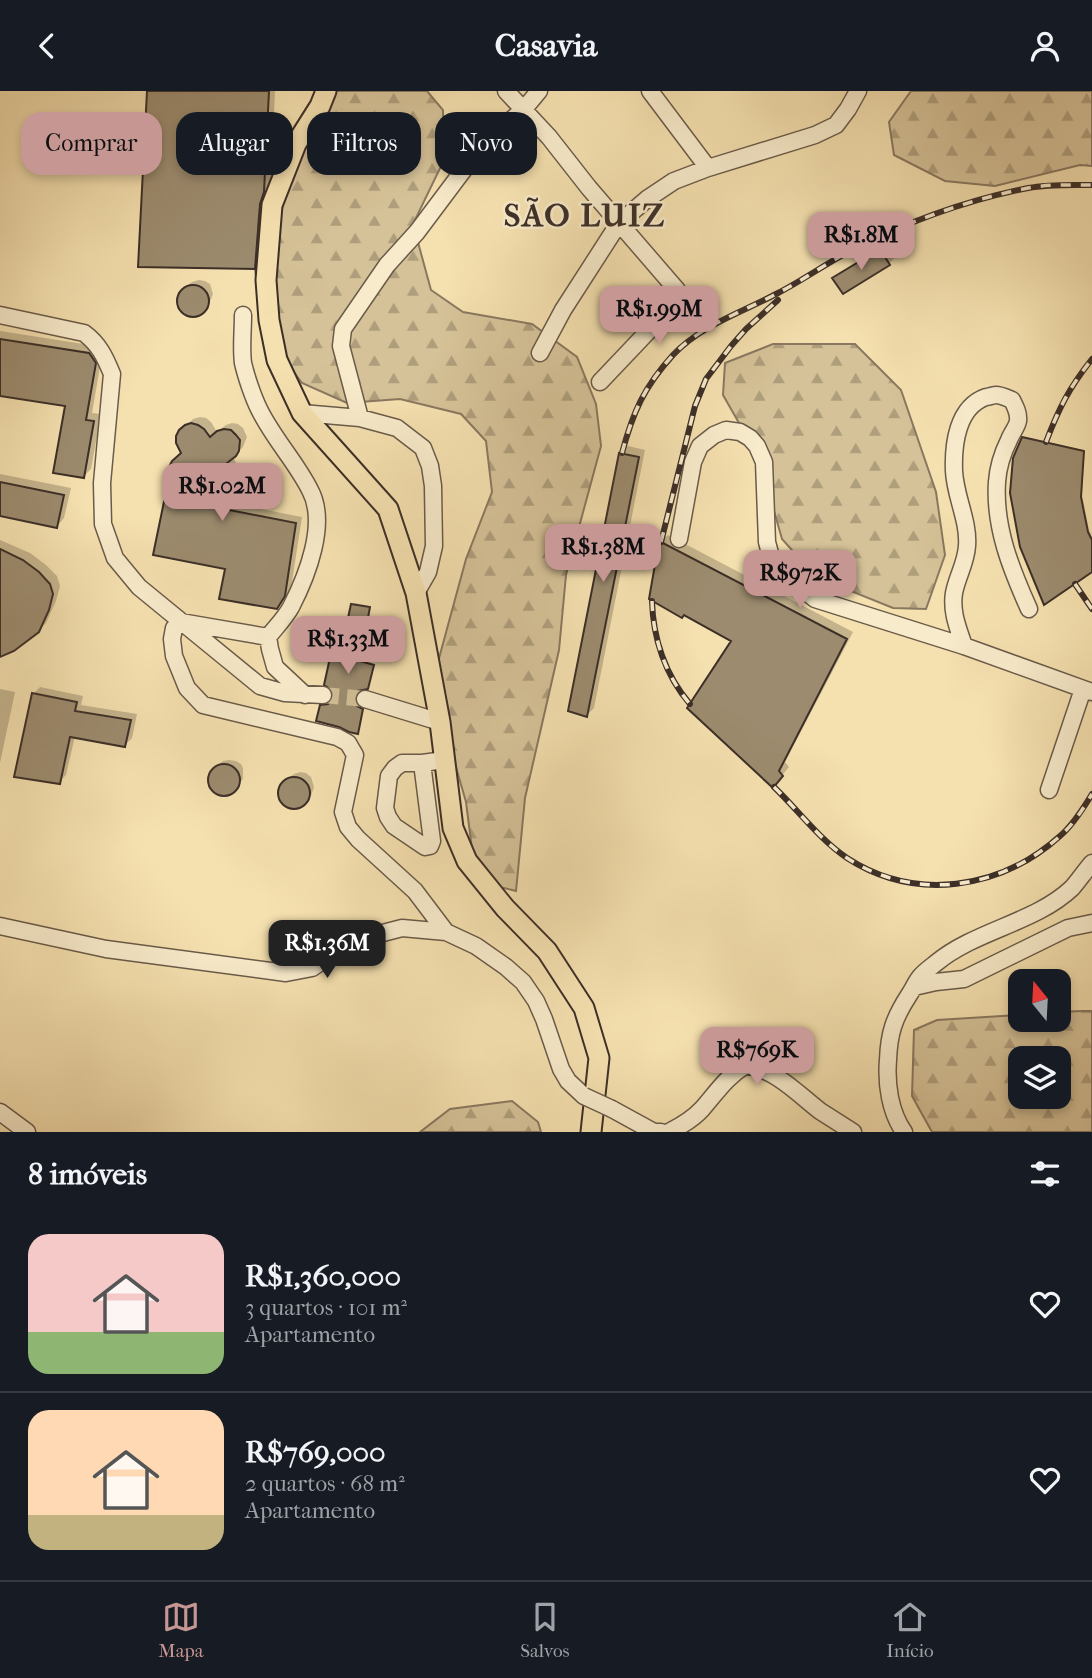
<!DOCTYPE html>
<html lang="pt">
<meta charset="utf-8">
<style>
body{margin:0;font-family:"IM FELL French Canon",serif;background:#20242c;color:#f1f3f6;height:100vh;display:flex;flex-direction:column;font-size:26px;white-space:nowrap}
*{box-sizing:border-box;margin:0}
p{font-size:23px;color:#9ea1a6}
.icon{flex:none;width:38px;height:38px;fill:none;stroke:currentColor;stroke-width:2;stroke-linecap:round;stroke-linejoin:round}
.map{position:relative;height:1041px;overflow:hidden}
.side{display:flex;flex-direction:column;background:#171b24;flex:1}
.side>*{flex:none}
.banner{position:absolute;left:21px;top:21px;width:700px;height:63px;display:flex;gap:14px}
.needle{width:46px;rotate:342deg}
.fabs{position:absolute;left:1008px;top:878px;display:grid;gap:14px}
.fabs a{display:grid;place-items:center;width:63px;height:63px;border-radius:14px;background:#171b24;box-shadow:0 4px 10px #0003;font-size:35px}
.price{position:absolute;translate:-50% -60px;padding:0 16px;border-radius:14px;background:#c59692;color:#111;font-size:23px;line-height:46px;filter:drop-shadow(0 2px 4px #0008)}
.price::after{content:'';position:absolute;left:50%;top:42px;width:21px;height:16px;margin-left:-10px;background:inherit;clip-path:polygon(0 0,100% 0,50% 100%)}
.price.current{background:#222;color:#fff}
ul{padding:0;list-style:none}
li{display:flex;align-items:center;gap:21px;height:175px;padding:0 28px}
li+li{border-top:2px solid #363941}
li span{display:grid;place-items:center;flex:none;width:196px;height:140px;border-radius:21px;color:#555}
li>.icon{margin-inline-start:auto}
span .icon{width:84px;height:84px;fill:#fffc;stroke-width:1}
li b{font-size:30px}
h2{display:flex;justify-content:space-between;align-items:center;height:84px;padding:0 28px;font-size:30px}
.pill{padding:0 24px;border-radius:21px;background:#171b24;box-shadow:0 4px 10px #0003;font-size:24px;line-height:63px}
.pill.current{background:#c59692;color:#111}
header{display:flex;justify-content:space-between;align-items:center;height:91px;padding:0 28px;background:#171b24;font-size:32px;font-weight:700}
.tab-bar{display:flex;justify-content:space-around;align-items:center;height:98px;border-top:2px solid #363941;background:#171b24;font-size:19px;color:#9ea1a6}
.tab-bar a{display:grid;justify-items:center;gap:4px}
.tab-bar .current{color:#c59692}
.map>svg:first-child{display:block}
.forest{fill:url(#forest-firs);stroke:#897860;stroke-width:2;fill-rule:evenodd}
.shadow{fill:#0003}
.building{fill:#9c8b6e;stroke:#3c2f28;stroke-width:2}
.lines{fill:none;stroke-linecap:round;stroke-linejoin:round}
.minor-tunnel{stroke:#d0bd94;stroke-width:16;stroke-dasharray:16 8;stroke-linecap:butt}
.minor-casing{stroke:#6a5b4a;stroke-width:19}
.major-casing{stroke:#3c2f28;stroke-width:23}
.minor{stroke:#f8ebcb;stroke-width:16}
.major{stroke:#f5e0af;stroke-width:19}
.rail-casing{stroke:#3c2f28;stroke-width:6}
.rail{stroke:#f8ebcb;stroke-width:3.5;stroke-dasharray:10;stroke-linecap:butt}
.minor-bridge-casing{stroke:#6a5b4a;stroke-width:19;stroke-linecap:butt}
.minor-bridge{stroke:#f8ebcb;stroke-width:16}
.labels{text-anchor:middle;stroke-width:5;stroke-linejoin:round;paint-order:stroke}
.district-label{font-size:32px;font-weight:bold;letter-spacing:2px;fill:#3c2f28;stroke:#f8ebcb}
</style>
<header><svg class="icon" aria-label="back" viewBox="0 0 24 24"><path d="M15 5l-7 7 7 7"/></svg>Casavia<svg class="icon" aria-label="person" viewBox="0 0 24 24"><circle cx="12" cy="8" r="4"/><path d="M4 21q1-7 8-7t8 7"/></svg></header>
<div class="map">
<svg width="1092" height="1041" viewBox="0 0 1092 1041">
<defs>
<pattern id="forest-firs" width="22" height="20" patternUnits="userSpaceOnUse" patternTransform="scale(1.75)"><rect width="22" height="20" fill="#d6c298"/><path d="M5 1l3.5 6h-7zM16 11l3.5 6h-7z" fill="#af9e7c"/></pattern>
</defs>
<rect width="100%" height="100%" fill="#f5e0af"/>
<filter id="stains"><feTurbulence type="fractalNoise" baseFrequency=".00286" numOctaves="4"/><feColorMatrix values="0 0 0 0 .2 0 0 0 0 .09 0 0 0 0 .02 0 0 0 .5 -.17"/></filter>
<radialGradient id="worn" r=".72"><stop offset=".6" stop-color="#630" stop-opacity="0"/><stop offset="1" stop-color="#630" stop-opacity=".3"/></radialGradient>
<path class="forest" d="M 331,0 L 427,0 L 443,19 L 444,69 L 413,133 L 431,199 L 463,221 L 532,233 L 577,266 L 596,313 L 601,355 L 566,484 L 559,559 L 525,707 L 516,800 L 476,790 L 466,711 L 432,593 L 466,468 L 492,401 L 486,350 L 461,323 L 400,308 L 347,312 L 302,292 L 278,260 L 259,208 L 247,118 L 266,60 L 309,31 Z
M 911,0 L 1092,0 L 1092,75 L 1080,74 L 995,95 L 945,90 L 894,64 L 889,31 Z
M 773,253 L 855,253 L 901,299 L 936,401 L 945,464 L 926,518 L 893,517 L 816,486 L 782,448 L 759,367 L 723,304 L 725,272 Z
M 1082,920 L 1092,920 L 1092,1041 L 932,1041 L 912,1005 L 914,939 L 937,929 L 1020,924 L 1020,929 L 1059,929 L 1059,921 ZM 1020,968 L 1059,968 L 1059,1006 L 1020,1006 Z
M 512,1010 L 538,1031 L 541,1041 L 420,1041 L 450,1018 Z"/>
<path class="shadow" d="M 148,0 L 275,0 L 271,93 L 261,169 L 254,176 Z
M 885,153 L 894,167 L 889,173 L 835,187 L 840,182 Z
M 199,189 L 205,190 L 210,193 L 213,203 L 209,213 L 203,219 L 194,224 L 184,221 L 179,213 L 179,207 L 181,201 L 187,195 L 192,191 Z
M 0,240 L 96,255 L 102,264 L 92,322 L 101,323 L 91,378 L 84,385 L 67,313 L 0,303 Z
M 200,326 L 206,327 L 211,331 L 217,341 L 226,334 L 232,332 L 238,333 L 243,337 L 247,346 L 243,356 L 233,365 L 238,377 L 233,388 L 230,412 L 302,426 L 291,497 L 284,509 L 276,517 L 227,476 L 169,397 L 175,391 L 182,362 L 181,340 L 193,328 Z
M 1025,346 L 1084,359 L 1082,404 L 1089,439 L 1092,446 L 1092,479 L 1024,347 Z
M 628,355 L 645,359 L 594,617 L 587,624 L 620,362 Z
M 0,383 L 71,397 L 64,427 L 57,435 L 0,424 Z
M 668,444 L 853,541 L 785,671 L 789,676 L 780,687 L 733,550 L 660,451 Z
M 0,449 L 30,462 L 46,474 L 57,485 L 60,495 L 56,510 L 46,532 L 38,540 L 0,564 Z
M 354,512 L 370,515 L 360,569 L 374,573 L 368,595 L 358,598 L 355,603 L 358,614 L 363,617 L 358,640 L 331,613 L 335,606 L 332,563 L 342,564 Z
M 40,596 L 83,605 L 81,614 L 137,623 L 132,647 L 125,654 L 75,645 L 66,684 L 59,691 L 33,603 Z
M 0,598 L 15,601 L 0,672 Z
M 229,669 L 236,670 L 241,673 L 243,677 L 243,688 L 230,702 L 220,703 L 212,697 L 210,686 L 212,680 L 218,674 L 223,670 Z
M 300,681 L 306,682 L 311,686 L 314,696 L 311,705 L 305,711 L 295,716 L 285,714 L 280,705 L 280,699 L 289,687 L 294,683 Z"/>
<path class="building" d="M 147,0 L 269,0 L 264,101 L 260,113 L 255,178 L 138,176 Z
M 880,158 L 890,174 L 843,203 L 832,187 Z
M177 210a16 16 0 1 1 32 0a16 16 0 1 1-32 0Z
M 0,248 L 89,262 L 92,266 L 96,272 L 86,329 L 94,330 L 84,387 L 53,382 L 65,315 L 0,305 Z
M 191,332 L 198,334 L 204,338 L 210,346 L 217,340 L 224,338 L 231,339 L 236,344 L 240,349 L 239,360 L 236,365 L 227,372 L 232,385 L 227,396 L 224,418 L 296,432 L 285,505 L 277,518 L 219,508 L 225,478 L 153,464 L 167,396 L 175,398 L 169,383 L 169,376 L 172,370 L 181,362 L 176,352 L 176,345 L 179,339 L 185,334 Z
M 1022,346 L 1084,360 L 1081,406 L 1088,441 L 1092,449 L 1092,481 L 1044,514 L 1020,456 L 1010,402 L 1013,367 Z
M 619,362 L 639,366 L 587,626 L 568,620 Z
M 0,391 L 64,404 L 57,437 L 0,425 Z
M 659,450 L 847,548 L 779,680 L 783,685 L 773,697 L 687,617 L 731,550 L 684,524 L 682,527 L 649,508 Z
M 0,458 L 23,469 L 39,481 L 50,493 L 53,503 L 49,519 L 39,541 L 14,560 L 0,566 Z
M 351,513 L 370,516 L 360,570 L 374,574 L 368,598 L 358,600 L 355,606 L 357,615 L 363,618 L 358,643 L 349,641 L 339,636 L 316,630 L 320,614 L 328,613 L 333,605 L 332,599 L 324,594 L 331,562 L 340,565 Z
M 32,602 L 77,611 L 75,620 L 131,629 L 125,656 L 70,646 L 60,693 L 14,686 Z
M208 689a16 16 0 1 1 32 0a16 16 0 1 1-32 0Z
M278 702a16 16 0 1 1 32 0a16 16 0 1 1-32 0Z"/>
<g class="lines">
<path class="minor-tunnel" d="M 323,604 L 365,608"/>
<g class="minor-casing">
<path id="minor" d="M 506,0 L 549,46 L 589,97 L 677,199 L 675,212 L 600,291
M 650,0 L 708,77
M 0,224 L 84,242 C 99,253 105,266 112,283 L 102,392 L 103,433 L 115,467 L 139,496 L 260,595 L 285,602 L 323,604
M 243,224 C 243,240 241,257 243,272 C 246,285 253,306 259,318 C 273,347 296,371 310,399 C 328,432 307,485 291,516 C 285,527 276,536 268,546 L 270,558 L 275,576 L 305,604
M 540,262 L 563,219 L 619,132 L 647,108 L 674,90 L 708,77 L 815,44 L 836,34 L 848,18 L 858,0
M 302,322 L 360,327 L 341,255 L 343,238 L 387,174 L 417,141 L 471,69 L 487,50 L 524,18 L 539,0
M 360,327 L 397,337 L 423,357 L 430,375 L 433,395 L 434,455 L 428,481 L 416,502
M 679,448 L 693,371 L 700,355 L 714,344 L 726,339 L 740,341 L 750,347 L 757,355 L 764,371 L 767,451 L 771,466 L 786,484 L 815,508 L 964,555 L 1092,601
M 268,546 L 181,531 L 174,537 L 172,548 L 174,565 L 187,597 L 203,614 L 337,646 L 348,652 L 355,664 L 343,721 L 348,736 L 358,748 L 415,800 L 446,841
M 964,555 C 958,537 951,521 954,502 C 957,486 966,472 967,455 C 969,430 955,405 954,380 C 953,354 957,316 986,306 C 988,306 994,304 996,304 C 1001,304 1007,307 1012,309 C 1015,315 1019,322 1018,330 C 1017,336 1011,343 1009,349 C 1002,363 998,376 997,391 C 994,436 1011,478 1029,518
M 365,608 L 440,631
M 422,672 L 432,750 L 430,755 L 425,756 L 394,735 L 388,726 L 385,717 L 389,685 L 395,677 L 402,672 L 422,672 L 445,669
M 1049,699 L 1083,598
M 0,835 L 106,858 L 286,882 L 312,877 L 352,850 L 402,837 L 446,841 L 476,855 L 506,876 L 523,891 L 536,910 L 544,928 L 561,978 L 568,990 L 584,1005
M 914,896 L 936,891 L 964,888 L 1068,837 L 1092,832
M 612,1018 L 654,1041 L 661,1041
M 0,1021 L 27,1041
M 669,1041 C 681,1035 692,1029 702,1018 C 716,1002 727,985 746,974 C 776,979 797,1002 820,1020 C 831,1027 842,1034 853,1041
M 904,1041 C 890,1021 886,993 888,969 C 889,942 894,927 909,904 C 913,898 916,891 920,886 C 924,881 931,876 936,872 C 976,839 1035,832 1072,797 C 1079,789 1085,780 1092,772"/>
</g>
<g class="major-casing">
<path id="major" d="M 326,0 L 320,15 L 296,53 L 272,114 L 266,189 L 269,229 L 277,269 L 302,322 L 388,418 L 416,502 L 440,631 L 453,737 L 467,770 L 505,817 L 547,860 L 584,917 L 599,967 L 591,1041"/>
</g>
<use href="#minor" class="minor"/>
<use href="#major" class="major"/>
<g class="rail-casing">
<path id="rail" d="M 1046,351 C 1059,317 1069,297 1092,268
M 622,362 C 633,321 644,296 673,264 C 701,234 743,221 778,202 C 803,189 827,172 852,159 C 907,131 967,109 1028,97 C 1049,93 1071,94 1092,94
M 661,451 L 695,315 L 706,288 L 731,255 L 746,238 L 778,209
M 1075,493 L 1092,518
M 652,510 C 653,547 665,584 690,613
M 774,696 C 798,719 819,748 847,767 C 915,811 1000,799 1060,745 C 1073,734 1083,718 1092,703"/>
</g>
<use href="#rail" class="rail"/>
<g class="minor-bridge-casing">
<path id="minor-bridge" d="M 584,1005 L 612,1018"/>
</g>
<use href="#minor-bridge" class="minor-bridge"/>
</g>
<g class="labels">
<g class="district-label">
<text x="585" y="135">SÃO LUIZ</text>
</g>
</g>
<rect width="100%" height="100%" filter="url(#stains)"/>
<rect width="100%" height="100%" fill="url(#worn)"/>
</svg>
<div class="fabs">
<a><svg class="needle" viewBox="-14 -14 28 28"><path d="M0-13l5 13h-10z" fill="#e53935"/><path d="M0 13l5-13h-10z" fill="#9ea1a6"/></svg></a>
<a><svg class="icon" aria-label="layers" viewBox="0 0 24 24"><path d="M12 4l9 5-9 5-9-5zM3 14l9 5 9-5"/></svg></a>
</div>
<b class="price" style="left:861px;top:181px">R$1.8M</b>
<b class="price" style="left:659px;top:255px">R$1.99M</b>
<b class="price" style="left:222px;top:432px">R$1.02M</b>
<b class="price" style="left:603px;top:493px">R$1.38M</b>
<b class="price" style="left:800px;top:519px">R$972K</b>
<b class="price" style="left:348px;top:585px">R$1.33M</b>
<b class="price current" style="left:327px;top:889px">R$1.36M</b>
<b class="price" style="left:757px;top:996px">R$769K</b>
<div class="banner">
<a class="pill current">Comprar</a>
<a class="pill">Alugar</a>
<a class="pill">Filtros</a>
<a class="pill">Novo</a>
</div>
</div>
<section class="side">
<h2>8 imóveis<svg class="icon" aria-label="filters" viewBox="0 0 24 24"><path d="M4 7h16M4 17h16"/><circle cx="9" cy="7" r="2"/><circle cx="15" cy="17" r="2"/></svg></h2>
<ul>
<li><span style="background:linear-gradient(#f6c9c9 70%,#8fb573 0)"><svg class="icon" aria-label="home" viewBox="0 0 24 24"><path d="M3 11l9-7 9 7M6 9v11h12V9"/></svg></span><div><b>R$1,360,000</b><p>3 quartos · 101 m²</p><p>Apartamento</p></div><svg class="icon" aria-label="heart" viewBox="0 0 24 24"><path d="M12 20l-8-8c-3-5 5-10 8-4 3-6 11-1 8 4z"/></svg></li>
<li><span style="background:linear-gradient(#ffd9b3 75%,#c2b280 0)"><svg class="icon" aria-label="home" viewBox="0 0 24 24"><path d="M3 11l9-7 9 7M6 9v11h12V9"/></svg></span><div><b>R$769,000</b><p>2 quartos · 68 m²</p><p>Apartamento</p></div><svg class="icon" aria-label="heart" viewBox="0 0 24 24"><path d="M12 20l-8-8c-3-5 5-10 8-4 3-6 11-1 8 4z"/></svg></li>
</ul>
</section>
<nav class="tab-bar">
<a class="current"><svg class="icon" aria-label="map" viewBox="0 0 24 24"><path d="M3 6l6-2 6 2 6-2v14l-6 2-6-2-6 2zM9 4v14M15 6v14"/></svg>Mapa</a>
<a><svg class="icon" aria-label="saved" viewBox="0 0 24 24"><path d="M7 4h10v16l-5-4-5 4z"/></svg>Salvos</a>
<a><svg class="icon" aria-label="home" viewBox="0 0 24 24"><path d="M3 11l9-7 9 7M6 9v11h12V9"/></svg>Início</a>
</nav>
